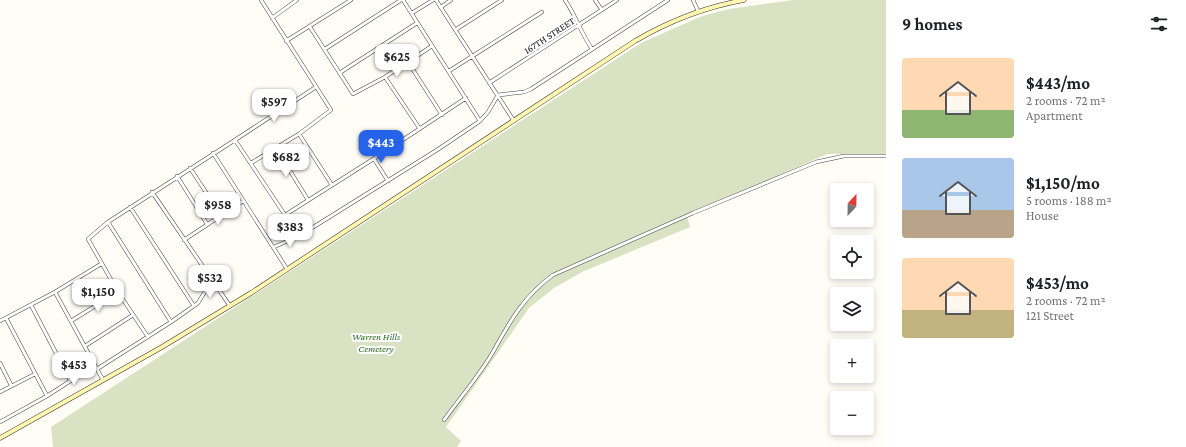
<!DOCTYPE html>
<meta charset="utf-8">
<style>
body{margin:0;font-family:"Crimson Pro",serif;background:#f2f2f2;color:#202124;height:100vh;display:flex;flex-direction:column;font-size:15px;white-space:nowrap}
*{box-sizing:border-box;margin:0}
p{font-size:13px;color:#757577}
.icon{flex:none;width:22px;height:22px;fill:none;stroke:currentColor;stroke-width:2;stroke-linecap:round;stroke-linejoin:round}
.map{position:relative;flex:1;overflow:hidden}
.panel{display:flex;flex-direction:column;background:#fff;width:300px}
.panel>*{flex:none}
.needle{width:26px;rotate:22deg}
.controls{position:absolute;left:830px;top:183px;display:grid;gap:8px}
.controls a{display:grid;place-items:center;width:44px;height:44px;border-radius:4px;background:#fff;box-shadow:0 2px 6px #0003;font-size:20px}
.price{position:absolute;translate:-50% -34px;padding:0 9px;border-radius:8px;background:#fff;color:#222;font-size:13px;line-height:26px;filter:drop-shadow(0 1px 2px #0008)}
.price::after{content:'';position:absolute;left:50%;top:24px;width:12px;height:9px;margin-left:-6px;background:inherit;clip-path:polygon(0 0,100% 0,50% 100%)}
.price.selected{background:#2563eb;color:#fff}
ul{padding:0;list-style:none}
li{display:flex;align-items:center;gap:12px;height:100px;padding:0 16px}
li span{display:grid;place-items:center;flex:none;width:112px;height:80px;border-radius:4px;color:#555}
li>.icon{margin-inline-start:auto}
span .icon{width:48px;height:48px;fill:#fffc;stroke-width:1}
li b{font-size:17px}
h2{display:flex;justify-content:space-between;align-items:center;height:48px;padding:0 16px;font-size:17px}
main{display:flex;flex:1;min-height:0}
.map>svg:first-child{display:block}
.cemetery{fill:#d9e3c4}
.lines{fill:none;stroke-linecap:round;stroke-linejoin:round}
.street-casing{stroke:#444;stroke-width:4}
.secondary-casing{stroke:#333;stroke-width:5}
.street{stroke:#fff;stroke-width:3}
.secondary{stroke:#fff6b0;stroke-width:4}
.labels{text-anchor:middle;stroke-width:4;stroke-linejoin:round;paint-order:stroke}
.street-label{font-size:10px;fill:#111;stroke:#fff}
.park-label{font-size:10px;font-style:italic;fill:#2f6b1f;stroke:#fff}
</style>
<main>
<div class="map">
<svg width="886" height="447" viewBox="0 0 886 447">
<rect width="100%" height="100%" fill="#fffdf5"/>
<path class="cemetery" d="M 793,0 L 886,0 L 886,154 L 827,154 L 687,216 L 690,227 L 582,272 L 554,288 L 529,308 L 446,427 L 461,441 L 457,447 L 53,447 L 51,427 L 641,43 L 702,16 L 729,9 Z"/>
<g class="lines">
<g class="street-casing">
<path id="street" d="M 403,0 L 480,121 L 488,112 L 498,95 L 524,92 L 531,89 L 668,0
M 436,0 L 514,121
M 565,0 C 576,16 581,33 592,49
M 595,0 L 602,10
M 693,0 L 698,11
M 441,7 L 451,0
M 412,13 L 433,0
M 272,18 L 297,0
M 310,27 L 353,94 L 385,77 L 432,46
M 455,30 L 502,0
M 286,41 L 351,0
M 325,49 L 401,0
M 408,62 L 442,115
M 449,71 L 542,12
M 341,72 L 417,23
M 385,77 L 420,129
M 489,83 L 617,0
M 299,134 L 332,185
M 276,148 L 308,200
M 213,153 L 287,269
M 374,159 L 388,181
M 251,163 L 299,134 L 331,110 L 261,0
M 190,168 L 221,215
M 177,176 L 207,224
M 152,192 L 230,306
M 130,207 L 194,306
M 285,215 L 386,151 L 466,98
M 108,222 L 171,322 L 198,303 L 212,280
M 299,236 L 235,140 L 316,87
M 184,240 L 243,201
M 274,247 L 299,236 L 437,150 L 480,121
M 55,292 L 103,380
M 31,305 L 70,380
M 6,318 L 47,396
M 0,321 L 55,292 L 101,264
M 71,321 L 118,292
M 148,337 L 118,292 L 88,239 L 108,222 L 235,140
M 85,346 L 133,315
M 0,363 L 11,385
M 97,369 L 171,322
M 0,392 L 35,374
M 444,420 C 460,398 479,376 493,352 C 510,321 524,296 553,275 L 693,213 L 816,162 L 844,156 L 886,156
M 0,422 L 47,396 L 95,365"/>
</g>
<g class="secondary-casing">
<path id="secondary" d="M 0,438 L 162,347 L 251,293 L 635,41 C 669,21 705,7 744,0"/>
</g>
<use href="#street" class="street"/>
<use href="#secondary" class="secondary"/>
</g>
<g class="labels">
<g class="street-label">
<text transform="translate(549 35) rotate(-33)" y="4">167TH STREET</text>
</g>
<g class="park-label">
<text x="376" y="340">Warren Hills<tspan x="376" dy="12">Cemetery</tspan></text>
</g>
</g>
</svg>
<div class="controls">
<a><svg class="needle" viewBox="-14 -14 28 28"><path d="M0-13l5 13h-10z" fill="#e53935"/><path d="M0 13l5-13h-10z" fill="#757577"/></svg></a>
<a><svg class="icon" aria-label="locate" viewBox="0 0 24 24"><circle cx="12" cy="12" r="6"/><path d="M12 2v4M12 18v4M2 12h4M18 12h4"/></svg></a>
<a><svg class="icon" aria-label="layers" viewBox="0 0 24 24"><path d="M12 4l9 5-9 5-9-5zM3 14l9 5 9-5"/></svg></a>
<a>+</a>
<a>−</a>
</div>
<b class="price" style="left:397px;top:78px">$625</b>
<b class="price" style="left:274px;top:123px">$597</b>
<b class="price selected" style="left:381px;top:164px">$443</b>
<b class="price" style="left:286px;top:178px">$682</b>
<b class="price" style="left:218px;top:226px">$958</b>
<b class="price" style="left:290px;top:248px">$383</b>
<b class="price" style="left:210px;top:299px">$532</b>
<b class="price" style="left:98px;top:313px">$1,150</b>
<b class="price" style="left:74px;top:386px">$453</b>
</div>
<section class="panel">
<h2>9 homes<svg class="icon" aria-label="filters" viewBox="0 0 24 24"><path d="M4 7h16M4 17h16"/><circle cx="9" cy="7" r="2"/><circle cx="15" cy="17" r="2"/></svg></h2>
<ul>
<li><span style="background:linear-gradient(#ffd9b3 65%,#8fb573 0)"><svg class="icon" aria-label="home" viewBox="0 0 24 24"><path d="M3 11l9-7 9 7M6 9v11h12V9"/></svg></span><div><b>$443/mo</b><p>2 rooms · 72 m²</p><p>Apartment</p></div></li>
<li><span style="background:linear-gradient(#a9c7e8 65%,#b9a48a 0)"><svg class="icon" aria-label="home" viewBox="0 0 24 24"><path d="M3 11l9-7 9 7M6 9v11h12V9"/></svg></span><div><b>$1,150/mo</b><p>5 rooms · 188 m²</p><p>House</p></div></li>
<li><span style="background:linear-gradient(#ffd9b3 65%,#c2b280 0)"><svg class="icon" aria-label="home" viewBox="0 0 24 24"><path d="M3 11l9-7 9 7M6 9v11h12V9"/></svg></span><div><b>$453/mo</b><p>2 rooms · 72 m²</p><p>121 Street</p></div></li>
</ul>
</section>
</main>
